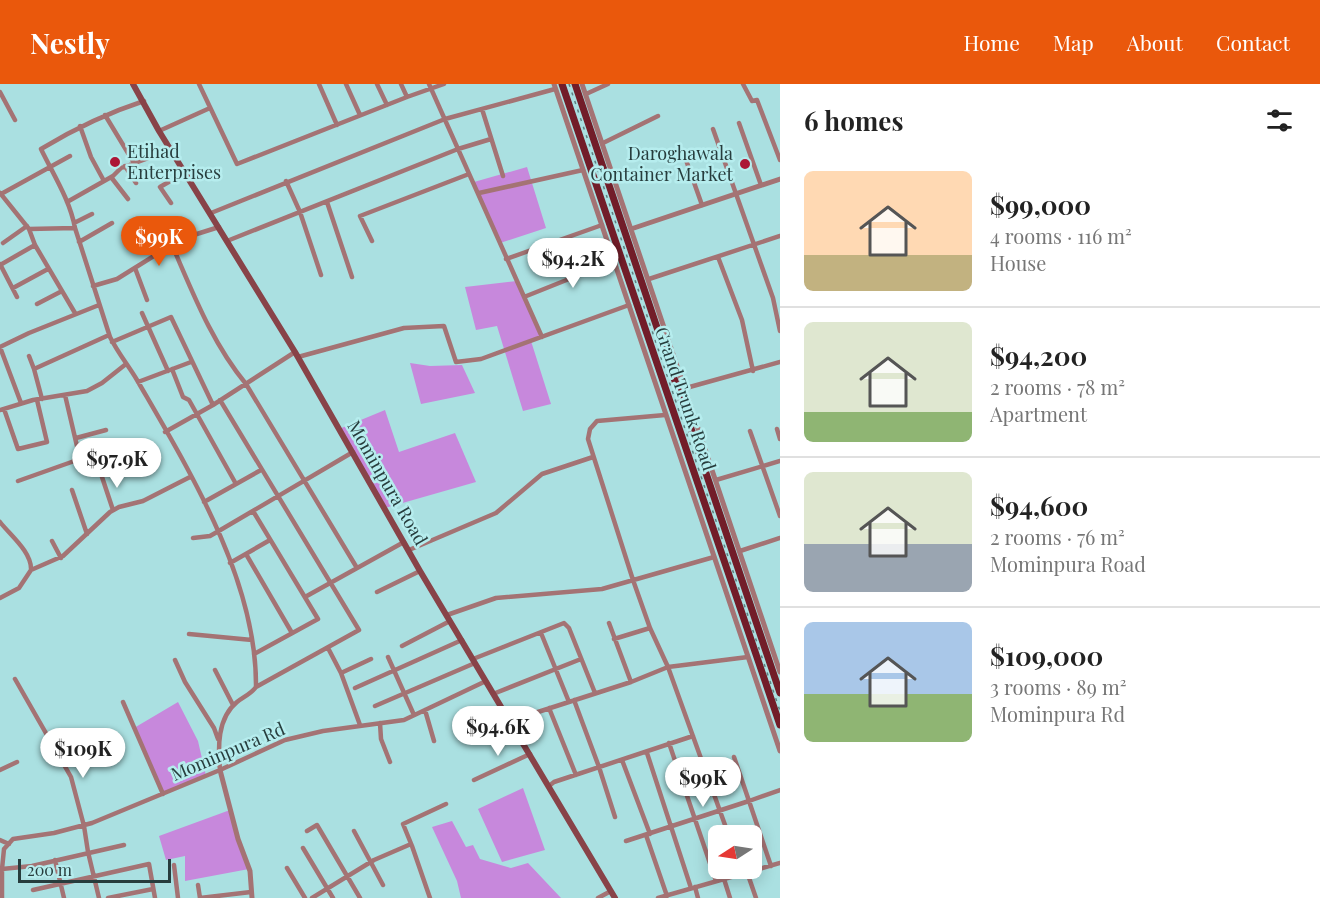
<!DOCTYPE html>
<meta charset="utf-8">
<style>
body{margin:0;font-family:"Playfair Display",serif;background:#f2f2f2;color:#222;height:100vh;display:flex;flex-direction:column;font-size:22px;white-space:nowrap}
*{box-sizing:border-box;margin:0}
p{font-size:20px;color:#767676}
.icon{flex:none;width:33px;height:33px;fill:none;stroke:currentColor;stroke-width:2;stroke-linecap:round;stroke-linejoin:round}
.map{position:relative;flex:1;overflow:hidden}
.drawer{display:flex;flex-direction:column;background:#fff;width:540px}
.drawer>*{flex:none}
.needle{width:39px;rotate:258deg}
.tools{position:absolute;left:708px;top:741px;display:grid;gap:12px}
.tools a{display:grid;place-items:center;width:54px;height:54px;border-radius:9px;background:#fff;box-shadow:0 3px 15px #0003;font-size:30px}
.scale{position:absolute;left:18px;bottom:15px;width:153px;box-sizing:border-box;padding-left:6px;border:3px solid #273d3d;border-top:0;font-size:16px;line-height:21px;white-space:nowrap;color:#273d3d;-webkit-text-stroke:4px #b6edee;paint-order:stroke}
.price{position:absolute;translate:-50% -51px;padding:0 14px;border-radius:21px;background:#fff;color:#222;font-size:20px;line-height:39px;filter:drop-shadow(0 2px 3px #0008)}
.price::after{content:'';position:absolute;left:50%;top:36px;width:18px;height:14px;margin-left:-9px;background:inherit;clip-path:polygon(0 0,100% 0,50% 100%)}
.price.selected{background:#ea580c;color:#fff}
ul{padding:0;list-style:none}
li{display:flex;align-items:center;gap:18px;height:150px;padding:0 24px}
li+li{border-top:2px solid #e0e0e0}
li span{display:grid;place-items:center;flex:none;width:168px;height:120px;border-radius:9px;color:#555}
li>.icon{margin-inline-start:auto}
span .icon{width:72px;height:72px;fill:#fffc;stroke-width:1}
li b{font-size:26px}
h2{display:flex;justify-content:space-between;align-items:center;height:72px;padding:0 24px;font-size:26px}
header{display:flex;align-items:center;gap:36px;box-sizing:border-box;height:84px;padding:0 30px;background:#ea580c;color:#fff}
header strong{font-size:28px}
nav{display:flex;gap:33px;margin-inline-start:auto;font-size:21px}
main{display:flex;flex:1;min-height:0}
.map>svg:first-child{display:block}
.green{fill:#c788dc}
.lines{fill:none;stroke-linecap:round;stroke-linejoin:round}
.minor{stroke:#a47374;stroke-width:4.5}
.tertiary{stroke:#a47374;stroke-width:5}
.secondary{stroke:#884348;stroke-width:6}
.primary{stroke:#721d29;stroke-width:7}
.rail{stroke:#5d8181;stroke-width:1.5;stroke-dasharray:3 6;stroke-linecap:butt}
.poi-dot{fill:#ac1636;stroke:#b6edee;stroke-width:2}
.labels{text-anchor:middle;stroke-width:5;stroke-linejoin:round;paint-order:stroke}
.poi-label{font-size:18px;fill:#273d3d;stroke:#b6edee;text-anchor:start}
.street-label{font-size:18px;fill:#273d3d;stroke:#b6edee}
</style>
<header>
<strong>Nestly</strong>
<nav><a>Home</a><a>Map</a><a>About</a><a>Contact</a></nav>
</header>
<main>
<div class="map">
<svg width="780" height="814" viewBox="0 0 780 814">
<rect width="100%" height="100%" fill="#aae0e1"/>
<path class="green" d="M 527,83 L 546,144 L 500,159 L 474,98 Z
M 517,197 L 542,253 L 531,257 L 551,320 L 523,327 L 497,242 L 476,246 L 465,203 Z
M 410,279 L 430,282 L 462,281 L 475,309 L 421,320 Z
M 385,326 L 399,368 L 455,349 L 476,398 L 385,424 L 339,345 Z
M 178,618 L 198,657 L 206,692 L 163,710 L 134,644 Z
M 523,704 L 545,766 L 502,778 L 478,725 Z
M 230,726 L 249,785 L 185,797 L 185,772 L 166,776 L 159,752 Z
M 452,737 L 466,763 L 473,761 L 480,775 L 511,784 L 528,779 L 561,814 L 461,814 L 457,797 L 432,743 Z"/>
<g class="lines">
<path class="minor" d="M 199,0 L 237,80 L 407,13 L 444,0
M 319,0 L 337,41
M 346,0 L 360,31
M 377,0 L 387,21
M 401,0 L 407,13
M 429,0 L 542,253
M 743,0 L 752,17 L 757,16 L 780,76
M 0,8 L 15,36
M 586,10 L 608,0
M 482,25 L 503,92
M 105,31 L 134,79
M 739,39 L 761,101
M 80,42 L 91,73 L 104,97
M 713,45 L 773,214 L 780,247
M 159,47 L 210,24
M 603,59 L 658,32
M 686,76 L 702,121
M 125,82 L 136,99
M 111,93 L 128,115
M 286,97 L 300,128 L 321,191
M 0,109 L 29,145 L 75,144 L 110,253 C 118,269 128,281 137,296 C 189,386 257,496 256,603 C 251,610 243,613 237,618 C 217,634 218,664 220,686
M 479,109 L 583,86
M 1,110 L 70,72
M 67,118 L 113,92 L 121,84 L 171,66
M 327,118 L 352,193
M 171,119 L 160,103 L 186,88
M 211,129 L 445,35 L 555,5
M 74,139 L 92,130
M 75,144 C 70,116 53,90 41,65 C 74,45 107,29 144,17
M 29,145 L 35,161 L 75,229
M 143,156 L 154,172
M 227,157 L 458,65 L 491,55
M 372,157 L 360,132 L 469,90
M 79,158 L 112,139
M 3,159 L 27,142
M 172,161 C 193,209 212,259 246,300 L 357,484
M 718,173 L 742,236 L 753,287
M 506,175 L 602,141
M 0,180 L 17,213
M 0,181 L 35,161
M 135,184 L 147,216
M 649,195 L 780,152
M 93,202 L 117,195 L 181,155 L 219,143
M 13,204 L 48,185
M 524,213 L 614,177
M 37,220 L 62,207
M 142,229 L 168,287
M 112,258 L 171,233 L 213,321
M 29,272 L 34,285
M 298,273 L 404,244 L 444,242 L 456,278 L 481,275 L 629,221
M 172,285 L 183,313 L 189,316 L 236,400
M 138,298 L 191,278
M 686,304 L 780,278
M 42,315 L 34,285 L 109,251
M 220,316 L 359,546 L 256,603
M 21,319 L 0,263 L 29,249 L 99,221
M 4,325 L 18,365 L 47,358 L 37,316
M 0,326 L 33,316 L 87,307 L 102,299 L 126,280
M 665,331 L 597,337 L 590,345 L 588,355 L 633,496 L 650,544 L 668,583 L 729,752
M 777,345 L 780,355
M 750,347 L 780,432
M 165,348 L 213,321 L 295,268
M 76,354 L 106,346
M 101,390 L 113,426
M 716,396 L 780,377
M 18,397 L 80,375 L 65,311
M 72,406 L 87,450
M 204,418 L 261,386
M 253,427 L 318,535 L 254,570
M 0,438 C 10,451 32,468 31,486
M 193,454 L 210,452 L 217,448 L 353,368
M 52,457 L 61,474
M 409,466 L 496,429 L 542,390 L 593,373
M 740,467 L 780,454
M 246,470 L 292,549
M 230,479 L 270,456
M 377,508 L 420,487
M 305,513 L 404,458
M 0,514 L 19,504 L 31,486 L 63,472 L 110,428 L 119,423 L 143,417 L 190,393
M 447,531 L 496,514 L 602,505 L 714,473
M 609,539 L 631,598
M 541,549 L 569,618
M 189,550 L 252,556
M 614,555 L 650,544
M 402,562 L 450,537
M 328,564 L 341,589 L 360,641
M 388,573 L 414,631
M 473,575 L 564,539 L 569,544 L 595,609
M 175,576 L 185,598 L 214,644 L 218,655
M 215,586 L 233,621
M 341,589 L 371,575
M 15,595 L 71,693 L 84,742 L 88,768 L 99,814
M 355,604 L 462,556
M 493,610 L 581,575
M 574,616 L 599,683 L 615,733
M 123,618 L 163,710
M 375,622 L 475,579
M 549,624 L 576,691
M 425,626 L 434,657
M 510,637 L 631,598 L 668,583 L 748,573
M 380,639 L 381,655 L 390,678
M 669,659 L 716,797
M 647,669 L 691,804
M 734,673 L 749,717 L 780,706
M 622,676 L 650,750
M 0,686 L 17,678
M 474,696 L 530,670
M 549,702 L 554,698 L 693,652
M 307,747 L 317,741 L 360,814
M 354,747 L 383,801
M 646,751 L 667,812
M 0,756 L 9,760
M 626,757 L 749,717 L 771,782
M 303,764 L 333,814
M 55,776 L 64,814
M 174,781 L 178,814
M 287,784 L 305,814
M 0,785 L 2,785 L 4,765 L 13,755 L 54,749 L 92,739 L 220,686 L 285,656 L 323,647 L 404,636 L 486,597
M 747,788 L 756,814
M 724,795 L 730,814
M 198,801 L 200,814
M 695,803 L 698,814
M 33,806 L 149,780 L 155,814
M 2,814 L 2,785 L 32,782 L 124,761
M 108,814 L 153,805
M 200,814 L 251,808
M 312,814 L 374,776 L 411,760
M 430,814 L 412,762 L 403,740 L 446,720
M 598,814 L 611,807
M 658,814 L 780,779"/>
<path class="tertiary" d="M 554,0 L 780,667
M 582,0 L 780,588
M 631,145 L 780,95
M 220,686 L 238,755 L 250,787 L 252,814"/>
<path class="secondary" d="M 133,0 L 159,47 L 295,268 L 420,487 L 615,814"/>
<path class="primary" d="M 562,0 L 780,641
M 575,0 L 780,609"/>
<path class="rail" d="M 569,0 L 780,627"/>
</g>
<g class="poi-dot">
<circle cx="115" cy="78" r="6"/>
<circle cx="745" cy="80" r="6"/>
</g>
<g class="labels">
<g class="poi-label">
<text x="127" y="74">Etihad<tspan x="127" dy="21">Enterprises</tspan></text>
<text x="733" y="76" text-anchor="end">Daroghawala<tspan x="733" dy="21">Container Market</tspan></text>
</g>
<g class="street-label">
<text transform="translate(685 315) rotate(71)" y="6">Grand Trunk Road</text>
<text transform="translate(387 399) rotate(60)" y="6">Mominpura Road</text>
<text transform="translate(228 668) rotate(-23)" y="6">Mominpura Rd</text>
</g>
</g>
</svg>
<div class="tools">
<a><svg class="needle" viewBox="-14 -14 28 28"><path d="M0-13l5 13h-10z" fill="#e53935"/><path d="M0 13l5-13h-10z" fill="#767676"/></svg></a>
</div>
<div class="scale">200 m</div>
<b class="price selected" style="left:159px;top:183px">$99K</b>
<b class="price" style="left:573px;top:205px">$94.2K</b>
<b class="price" style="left:117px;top:405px">$97.9K</b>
<b class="price" style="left:498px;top:673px">$94.6K</b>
<b class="price" style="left:83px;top:695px">$109K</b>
<b class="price" style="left:703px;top:724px">$99K</b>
</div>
<section class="drawer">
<h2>6 homes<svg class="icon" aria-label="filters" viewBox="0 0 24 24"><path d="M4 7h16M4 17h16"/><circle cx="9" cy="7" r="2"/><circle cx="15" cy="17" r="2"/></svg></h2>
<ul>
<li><span style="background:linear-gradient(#ffd9b3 70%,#c2b280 0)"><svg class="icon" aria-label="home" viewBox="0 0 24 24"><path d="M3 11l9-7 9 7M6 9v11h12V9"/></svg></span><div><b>$99,000</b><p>4 rooms · 116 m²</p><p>House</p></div></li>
<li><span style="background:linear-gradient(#dfe7d0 75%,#8fb573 0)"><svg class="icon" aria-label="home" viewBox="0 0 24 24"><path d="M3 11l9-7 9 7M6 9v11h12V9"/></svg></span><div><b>$94,200</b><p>2 rooms · 78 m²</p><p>Apartment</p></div></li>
<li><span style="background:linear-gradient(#dfe7d0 60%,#9aa5b1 0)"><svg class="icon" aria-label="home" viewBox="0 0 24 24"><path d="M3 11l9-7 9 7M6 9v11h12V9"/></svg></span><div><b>$94,600</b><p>2 rooms · 76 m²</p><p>Mominpura Road</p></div></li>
<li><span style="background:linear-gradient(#a9c7e8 60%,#8fb573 0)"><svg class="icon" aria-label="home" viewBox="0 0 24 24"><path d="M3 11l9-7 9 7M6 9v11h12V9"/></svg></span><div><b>$109,000</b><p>3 rooms · 89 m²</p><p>Mominpura Rd</p></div></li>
</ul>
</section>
</main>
